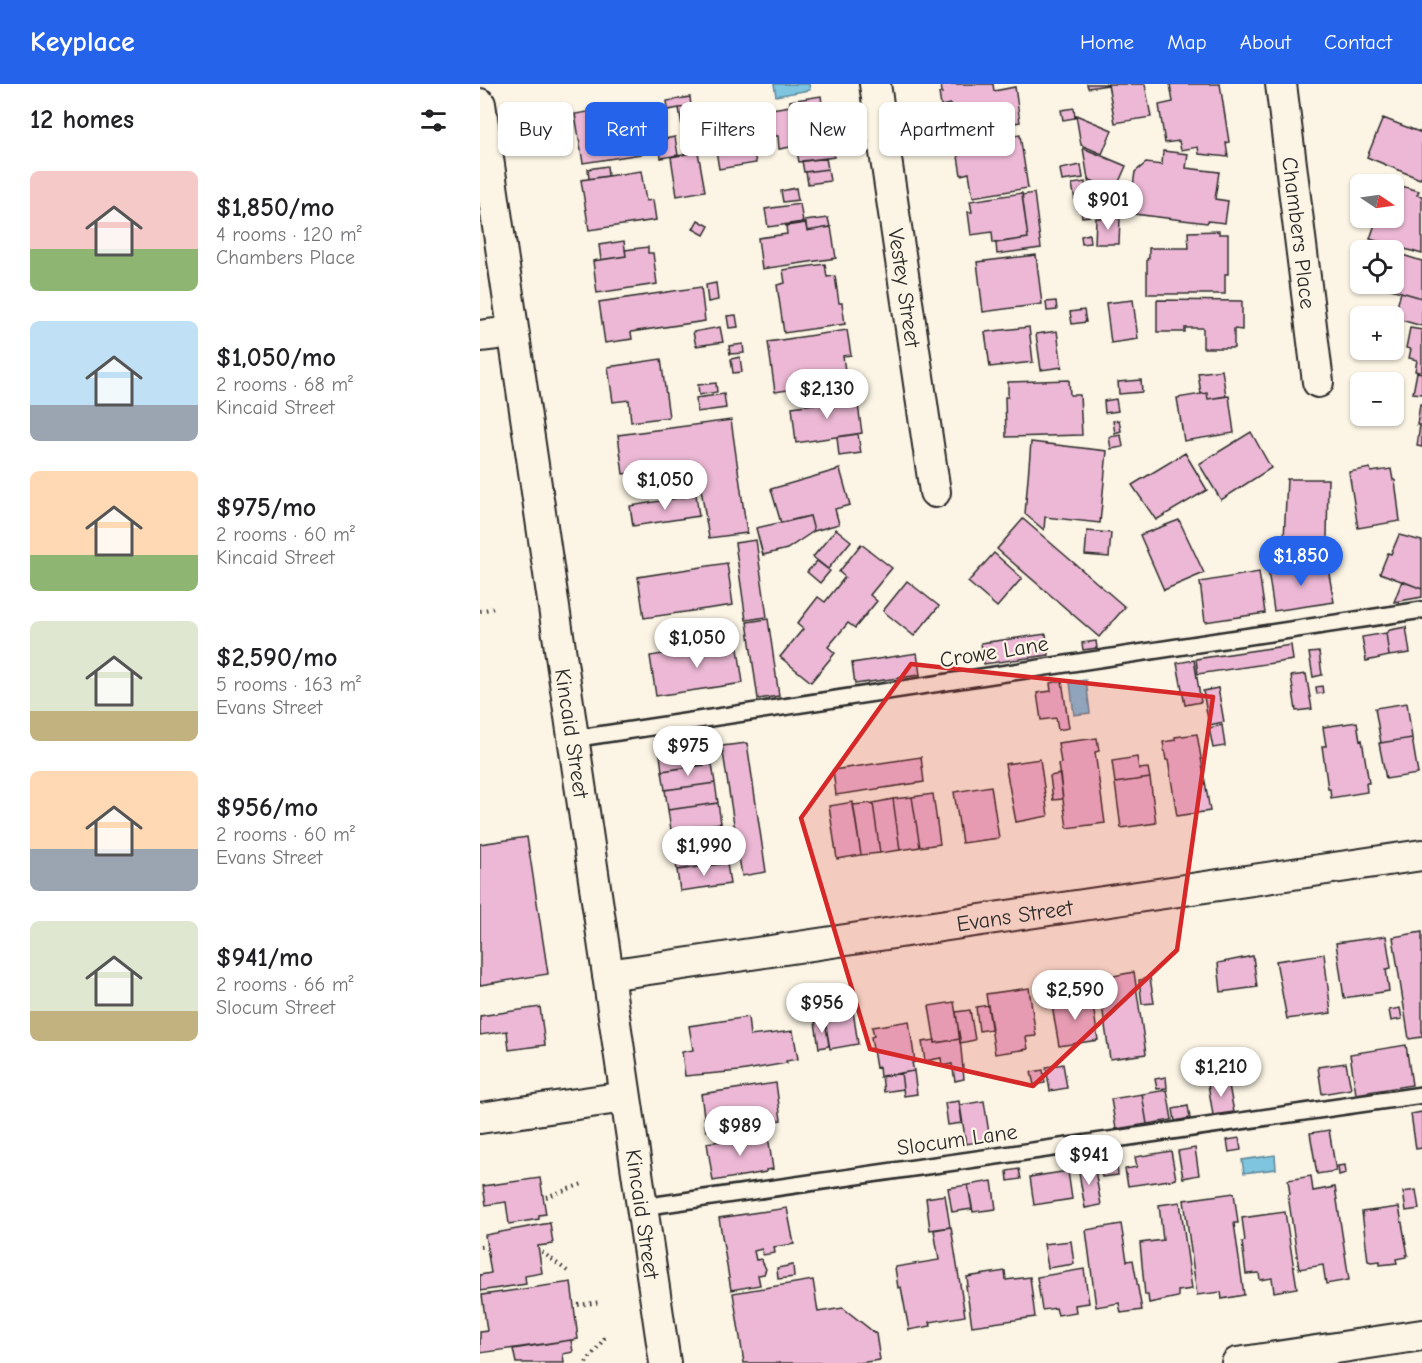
<!DOCTYPE html>
<meta charset="utf-8">
<style>
body{margin:0;font-family:"Comic Neue",sans-serif;background:#f2f2f2;color:#202124;height:100vh;display:flex;flex-direction:column;font-size:22px;white-space:nowrap}
*{box-sizing:border-box;margin:0}
p{font-size:20px;color:#757577}
.icon{flex:none;width:33px;height:33px;fill:none;stroke:currentColor;stroke-width:2;stroke-linecap:round;stroke-linejoin:round}
.map{position:relative;flex:1;overflow:hidden}
.side{display:flex;flex-direction:column;background:#fff;width:480px}
.side>*{flex:none}
.banner{position:absolute;left:18px;top:18px;width:570px;height:54px;display:flex;gap:12px}
.needle{width:39px;rotate:103deg}
.controls{position:absolute;left:870px;top:90px;display:grid;gap:12px}
.controls a{display:grid;place-items:center;width:54px;height:54px;border-radius:9px;background:#fff;box-shadow:0 2px 4px #0004;font-size:30px}
.price{position:absolute;translate:-50% -51px;padding:0 14px;border-radius:21px;background:#fff;color:#222;font-size:20px;line-height:39px;filter:drop-shadow(0 2px 3px #0008)}
.price::after{content:'';position:absolute;left:50%;top:36px;width:18px;height:14px;margin-left:-9px;background:inherit;clip-path:polygon(0 0,100% 0,50% 100%)}
.price.on{background:#2563eb;color:#fff}
ul{padding:0;list-style:none}
li{display:flex;align-items:center;gap:18px;height:150px;padding:0 30px}
li span{display:grid;place-items:center;flex:none;width:168px;height:120px;border-radius:9px;color:#555}
li>.icon{margin-inline-start:auto}
span .icon{width:72px;height:72px;fill:#fffc;stroke-width:1}
li b{font-size:26px}
h2{display:flex;justify-content:space-between;align-items:center;height:72px;padding:0 30px;font-size:26px}
.chip{padding:0 21px;border-radius:9px;background:#fff;box-shadow:0 2px 4px #0004;font-size:21px;line-height:54px}
.chip.on{background:#2563eb;color:#fff}
header{display:flex;align-items:center;gap:36px;box-sizing:border-box;height:84px;padding:0 30px;background:#2563eb;color:#fff}
header strong{font-size:28px}
nav{display:flex;gap:33px;margin-inline-start:auto;font-size:21px}
main{display:flex;flex:1;min-height:0}
.map>svg:first-child{display:block}
.water{fill:#7fc5e0;stroke:#5d8798;stroke-width:1.5}
.building{fill:#ecb8d5;stroke:#2b2b2b;stroke-width:1.5}
.lines{fill:none;stroke-linecap:round;stroke-linejoin:round}
.lane-casing{stroke:#2b2b2b;stroke-width:20}
.street-casing{stroke:#2b2b2b;stroke-width:34}
.path{stroke:#2b2b2b;stroke-width:4;stroke-dasharray:1.5 4.5;stroke-linecap:butt}
.lane{stroke:#fcf5e5;stroke-width:15}
.street{stroke:#fcf5e5;stroke-width:30}
.marked{fill:#d62828;fill-opacity:0.2;stroke:#d62828;stroke-width:4.5;stroke-linejoin:round}
.labels{text-anchor:middle;stroke-width:4.5;stroke-linejoin:round;paint-order:stroke}
.street-label{font-size:22px;fill:#2b2b2b;stroke:#fcf5e5}
</style>
<header>
<strong>Keyplace</strong>
<nav><a>Home</a><a>Map</a><a>About</a><a>Contact</a></nav>
</header>
<main>
<section class="side">
<h2>12 homes<svg class="icon" aria-label="filters" viewBox="0 0 24 24"><path d="M4 7h16M4 17h16"/><circle cx="9" cy="7" r="2"/><circle cx="15" cy="17" r="2"/></svg></h2>
<ul>
<li><span style="background:linear-gradient(#f6c9c9 65%,#8fb573 0)"><svg class="icon" aria-label="home" viewBox="0 0 24 24"><path d="M3 11l9-7 9 7M6 9v11h12V9"/></svg></span><div><b>$1,850/mo</b><p>4 rooms · 120 m²</p><p>Chambers Place</p></div></li>
<li><span style="background:linear-gradient(#bfe0f5 70%,#9aa5b1 0)"><svg class="icon" aria-label="home" viewBox="0 0 24 24"><path d="M3 11l9-7 9 7M6 9v11h12V9"/></svg></span><div><b>$1,050/mo</b><p>2 rooms · 68 m²</p><p>Kincaid Street</p></div></li>
<li><span style="background:linear-gradient(#ffd9b3 70%,#8fb573 0)"><svg class="icon" aria-label="home" viewBox="0 0 24 24"><path d="M3 11l9-7 9 7M6 9v11h12V9"/></svg></span><div><b>$975/mo</b><p>2 rooms · 60 m²</p><p>Kincaid Street</p></div></li>
<li><span style="background:linear-gradient(#dfe7d0 75%,#c2b280 0)"><svg class="icon" aria-label="home" viewBox="0 0 24 24"><path d="M3 11l9-7 9 7M6 9v11h12V9"/></svg></span><div><b>$2,590/mo</b><p>5 rooms · 163 m²</p><p>Evans Street</p></div></li>
<li><span style="background:linear-gradient(#ffd9b3 65%,#9aa5b1 0)"><svg class="icon" aria-label="home" viewBox="0 0 24 24"><path d="M3 11l9-7 9 7M6 9v11h12V9"/></svg></span><div><b>$956/mo</b><p>2 rooms · 60 m²</p><p>Evans Street</p></div></li>
<li><span style="background:linear-gradient(#dfe7d0 75%,#c2b280 0)"><svg class="icon" aria-label="home" viewBox="0 0 24 24"><path d="M3 11l9-7 9 7M6 9v11h12V9"/></svg></span><div><b>$941/mo</b><p>2 rooms · 66 m²</p><p>Slocum Street</p></div></li>
</ul>
</section>
<div class="map">
<svg width="942" height="1279" viewBox="0 0 942 1279">
<rect width="100%" height="100%" fill="#fcf5e5"/>
<filter id="ink" filterUnits="userSpaceOnUse"><feTurbulence type="fractalNoise" baseFrequency=".0167" numOctaves="2"/><feDisplacementMap in="SourceGraphic" scale="12" xChannelSelector="R" yChannelSelector="G"/><feConvolveMatrix kernelMatrix="1 2 1 2 8 2 1 2 1" color-interpolation-filters="sRGB"/></filter>
<g filter="url(#ink)">
<path class="water" d="M 294,0 L 329,0 L 330,6 L 296,12 Z
M 606,596 L 610,629 L 594,631 L 590,598 Z
M 795,1071 L 796,1085 L 764,1089 L 762,1076 Z"/>
<path class="building" d="M 461,0 L 513,0 L 514,7 L 535,3 L 540,38 L 475,48 L 471,20 L 461,22 L 459,9 L 462,9 Z
M 607,0 L 628,0 L 628,1 L 608,4 Z
M 628,0 L 665,0 L 671,33 L 635,39 Z
M 690,0 L 740,0 L 749,58 L 746,59 L 748,73 L 719,70 L 718,63 L 701,66 L 699,57 L 685,59 L 679,21 L 693,18 Z
M 341,12 L 343,27 L 349,26 L 354,73 L 319,78 L 316,62 L 299,65 L 298,52 L 295,52 L 291,25 L 310,22 L 310,17 Z
M 210,13 L 211,22 L 188,26 L 187,17 Z
M 284,20 L 291,63 L 273,65 L 276,79 L 239,85 L 231,36 L 264,31 L 263,23 Z
M 211,22 L 215,40 L 202,42 L 199,24 Z
M 174,24 L 180,67 L 103,79 L 95,30 L 120,26 L 121,32 Z
M 594,24 L 595,34 L 583,36 L 581,26 Z
M 596,31 L 632,46 L 622,70 L 601,61 Z
M 903,34 L 942,49 L 942,91 L 940,95 L 887,73 Z
M 232,43 L 236,65 L 226,67 L 222,45 Z
M 540,51 L 548,104 L 493,113 L 489,89 L 481,91 L 476,60 Z
M 195,53 L 198,71 L 181,74 L 179,56 Z
M 603,64 L 646,82 L 635,107 L 608,95 Z
M 683,67 L 708,70 L 706,84 L 739,88 L 735,115 L 748,117 L 745,139 L 728,137 L 727,139 L 654,130 L 657,109 L 652,109 L 655,88 L 666,79 L 682,81 Z
M 218,68 L 225,107 L 197,112 L 191,73 Z
M 346,74 L 348,85 L 324,88 L 322,77 Z
M 601,81 L 603,94 L 582,97 L 580,85 Z
M 127,82 L 128,92 L 109,95 L 108,85 Z
M 348,85 L 350,97 L 328,100 L 326,88 Z
M 161,87 L 166,117 L 173,116 L 176,136 L 109,146 L 101,96 Z
M 608,96 L 647,112 L 640,131 L 613,123 Z
M 605,98 L 608,120 L 596,122 L 592,100 Z
M 907,98 L 939,107 L 937,111 L 942,112 L 942,170 L 890,155 L 897,134 L 914,134 L 914,100 L 906,100 Z
M 316,104 L 318,116 L 303,118 L 301,107 Z
M 542,109 L 548,154 L 513,159 L 512,148 L 491,151 L 488,128 L 492,128 L 490,117 Z
M 554,109 L 561,164 L 517,170 L 516,159 L 548,154 L 542,111 Z
M 320,120 L 323,138 L 288,143 L 285,125 Z
M 608,120 L 610,132 L 602,133 L 600,121 Z
M 348,134 L 350,143 L 327,147 L 325,137 Z
M 616,134 L 640,134 L 639,160 L 615,160 Z
M 218,136 L 229,142 L 224,151 L 213,145 Z
M 326,139 L 327,147 L 351,143 L 356,174 L 282,185 L 278,154 L 307,150 L 306,142 Z
M 739,147 L 739,150 L 748,150 L 748,190 L 745,190 L 745,210 L 667,210 L 667,175 L 669,174 L 669,164 L 709,164 L 708,148 Z
M 609,150 L 610,159 L 602,160 L 601,152 Z
M 144,157 L 146,172 L 121,176 L 119,161 Z
M 168,163 L 168,169 L 173,169 L 177,200 L 117,209 L 113,177 L 146,172 L 145,166 Z
M 916,169 L 942,177 L 942,214 L 907,204 L 907,201 L 902,200 L 914,200 L 914,171 L 915,172 Z
M 556,171 L 562,220 L 503,228 L 497,178 Z
M 345,180 L 347,193 L 355,192 L 359,219 L 362,219 L 365,240 L 304,249 L 297,201 L 305,199 L 303,186 Z
M 236,199 L 238,216 L 228,218 L 226,201 Z
M 221,203 L 225,237 L 151,248 L 152,255 L 125,259 L 119,218 Z
M 921,208 L 942,214 L 942,242 L 914,234 Z
M 653,216 L 658,255 L 631,259 L 626,219 Z
M 677,216 L 762,217 L 762,246 L 754,245 L 754,264 L 723,264 L 723,244 L 705,244 L 705,248 L 677,248 Z
M 576,217 L 577,226 L 567,227 L 566,218 Z
M 604,226 L 606,238 L 592,240 L 590,228 Z
M 256,231 L 258,243 L 249,244 L 247,232 Z
M 240,243 L 243,258 L 216,262 L 213,248 Z
M 549,243 L 553,278 L 510,283 L 505,248 Z
M 930,244 L 942,246 L 942,289 L 935,287 L 937,276 L 929,274 L 931,265 L 926,264 Z
M 367,246 L 371,271 L 363,272 L 365,287 L 359,287 L 360,298 L 295,308 L 288,258 Z
M 577,247 L 582,283 L 561,286 L 556,250 Z
M 263,260 L 264,269 L 250,270 L 249,262 Z
M 260,273 L 262,288 L 253,289 L 251,275 Z
M 181,275 L 189,333 L 151,338 L 149,316 L 133,318 L 128,283 Z
M 742,286 L 746,312 L 728,315 L 727,309 L 721,310 L 718,289 Z
M 937,288 L 942,289 L 942,310 L 933,309 Z
M 371,295 L 373,309 L 327,316 L 325,304 L 360,299 L 360,297 Z
M 589,296 L 590,311 L 600,311 L 602,351 L 526,353 L 525,313 L 528,313 L 528,298 Z
M 661,296 L 662,308 L 639,310 L 638,298 Z
M 236,299 L 237,308 L 219,311 L 218,301 Z
M 727,309 L 728,315 L 749,312 L 754,349 L 704,357 L 697,314 Z
M 244,310 L 246,324 L 217,328 L 216,314 Z
M 377,314 L 382,349 L 316,359 L 312,323 Z
M 636,315 L 638,327 L 625,329 L 624,317 Z
M 940,320 L 942,320 L 942,363 L 937,362 L 940,341 L 937,341 Z
M 251,336 L 267,449 L 229,454 L 217,380 L 143,390 L 138,351 Z
M 639,336 L 641,347 L 635,349 L 633,337 Z
M 771,348 L 791,384 L 741,416 L 719,380 Z
M 378,350 L 381,369 L 359,372 L 357,353 Z
M 641,351 L 643,363 L 631,365 L 629,353 Z
M 551,358 L 627,367 L 620,439 L 565,433 L 564,446 L 545,430 Z
M 705,369 L 727,406 L 676,436 L 652,401 Z
M 890,384 L 891,388 L 911,385 L 913,396 L 915,396 L 920,437 L 878,444 L 869,388 Z
M 360,385 L 370,421 L 355,425 L 359,440 L 334,447 L 330,432 L 301,439 L 291,405 Z
M 807,395 L 848,395 L 847,455 L 804,455 Z
M 216,411 L 219,432 L 153,442 L 150,422 Z
M 330,432 L 334,447 L 307,465 L 283,471 L 276,444 Z
M 543,435 L 645,523 L 619,553 L 517,465 Z
M 699,436 L 724,489 L 684,506 L 660,451 Z
M 356,445 L 371,457 L 348,485 L 333,473 Z
M 607,447 L 631,449 L 629,473 L 605,471 Z
M 919,451 L 942,457 L 942,505 L 900,489 L 908,469 L 911,470 Z
M 276,456 L 287,533 L 266,536 L 255,459 Z
M 381,460 L 412,484 L 390,511 L 397,517 L 375,544 L 368,539 L 348,563 L 355,569 L 331,598 L 300,573 L 323,545 L 317,540 L 338,513 L 345,518 L 365,493 L 359,488 Z
M 514,469 L 542,494 L 517,523 L 488,498 Z
M 337,477 L 350,487 L 340,499 L 327,488 Z
M 247,479 L 253,521 L 164,534 L 158,493 Z
M 847,479 L 854,518 L 794,527 L 788,486 Z
M 779,488 L 785,529 L 725,538 L 720,498 Z
M 427,497 L 459,522 L 434,552 L 403,527 Z
M 922,497 L 942,505 L 942,513 L 914,518 Z
M 288,535 L 299,612 L 278,615 L 267,538 Z
M 926,543 L 930,569 L 909,572 L 906,549 L 910,546 Z
M 906,549 L 909,572 L 886,577 L 882,553 Z
M 566,550 L 569,571 L 504,580 L 501,559 Z
M 616,557 L 617,564 L 603,566 L 602,559 Z
M 257,558 L 263,599 L 176,612 L 170,572 Z
M 811,561 L 813,576 L 718,590 L 716,575 Z
M 839,568 L 842,591 L 833,593 L 829,569 Z
M 437,569 L 440,591 L 375,600 L 372,579 Z
M 714,576 L 721,618 L 705,621 L 697,579 Z
M 826,590 L 832,625 L 816,627 L 811,592 Z
M 582,597 L 589,644 L 578,646 L 576,634 L 561,636 L 557,609 L 571,607 L 570,599 Z
M 842,602 L 843,609 L 837,610 L 836,603 Z
M 738,604 L 744,638 L 729,641 L 723,607 Z
M 927,619 L 932,654 L 901,659 L 895,624 Z
M 877,638 L 880,657 L 882,656 L 889,699 L 886,699 L 887,708 L 851,714 L 850,705 L 848,705 L 842,662 L 846,662 L 843,643 Z
M 742,641 L 745,662 L 733,664 L 729,644 Z
M 717,650 L 730,727 L 697,732 L 688,676 L 686,676 L 683,658 L 695,656 L 695,653 Z
M 617,654 L 619,667 L 615,668 L 625,739 L 587,744 L 578,680 L 581,679 L 578,659 Z
M 932,654 L 938,690 L 906,695 L 899,659 Z
M 231,656 L 234,679 L 182,687 L 179,663 Z
M 267,659 L 286,788 L 262,792 L 242,662 Z
M 441,673 L 444,698 L 356,711 L 353,686 Z
M 657,673 L 659,685 L 668,684 L 670,694 L 635,699 L 632,677 Z
M 560,675 L 568,732 L 536,738 L 525,680 Z
M 232,680 L 235,699 L 185,706 L 182,687 Z
M 580,690 L 583,715 L 573,716 L 570,692 Z
M 670,694 L 676,739 L 641,744 L 635,699 Z
M 235,699 L 238,719 L 188,726 L 185,706 Z
M 511,702 L 519,754 L 482,759 L 474,708 Z
M 453,710 L 460,760 L 440,763 L 432,713 Z
M 432,713 L 440,763 L 420,766 L 413,715 Z
M 413,715 L 420,766 L 400,769 L 393,719 Z
M 373,718 L 381,771 L 357,775 L 349,722 Z
M 238,719 L 241,739 L 191,746 L 188,726 Z
M 393,719 L 400,769 L 381,771 L 373,721 Z
M 241,739 L 244,759 L 194,766 L 191,746 Z
M 47,753 L 68,890 L 0,901 L 0,760 Z
M 244,759 L 247,779 L 197,786 L 194,766 Z
M 247,779 L 250,800 L 200,807 L 197,786 Z
M 942,848 L 942,953 L 929,955 L 913,853 Z
M 906,852 L 911,884 L 906,885 L 909,907 L 864,914 L 856,859 Z
M 844,870 L 851,929 L 807,935 L 796,877 Z
M 773,872 L 777,903 L 741,908 L 738,879 Z
M 654,888 L 666,970 L 630,975 L 618,895 Z
M 670,894 L 674,919 L 662,920 L 659,896 Z
M 549,904 L 556,952 L 546,953 L 548,965 L 515,970 L 506,910 Z
M 592,913 L 593,917 L 612,914 L 618,956 L 579,962 L 571,916 Z
M 474,918 L 480,955 L 455,959 L 449,922 Z
M 508,921 L 512,945 L 499,947 L 496,923 Z
M 60,923 L 65,961 L 29,966 L 27,947 L 0,951 L 0,932 Z
M 920,924 L 922,935 L 911,937 L 909,926 Z
M 490,926 L 495,956 L 480,959 L 476,928 Z
M 373,927 L 378,960 L 350,965 L 344,931 Z
M 268,933 L 270,952 L 313,947 L 318,975 L 306,977 L 307,979 L 260,987 L 205,992 L 202,968 L 213,966 L 209,942 Z
M 345,936 L 349,962 L 339,964 L 335,938 Z
M 429,937 L 435,978 L 432,979 L 434,987 L 400,993 L 399,983 L 396,984 L 391,953 L 394,952 L 392,943 Z
M 480,955 L 484,995 L 475,997 L 472,980 L 462,982 L 461,974 L 445,977 L 442,958 L 455,956 L 455,959 Z
M 926,961 L 932,1001 L 876,1010 L 870,970 Z
M 866,979 L 871,1005 L 842,1010 L 838,983 Z
M 583,980 L 587,1004 L 570,1007 L 566,983 Z
M 563,986 L 565,999 L 554,1001 L 551,988 Z
M 434,987 L 437,1010 L 424,1012 L 421,989 Z
M 421,989 L 423,1005 L 404,1008 L 402,992 Z
M 686,993 L 687,1004 L 677,1005 L 675,995 Z
M 748,996 L 754,1028 L 733,1031 L 728,1000 Z
M 296,999 L 301,1036 L 226,1047 L 221,1010 Z
M 687,1006 L 692,1036 L 667,1040 L 662,1010 Z
M 662,1010 L 667,1040 L 636,1045 L 631,1015 Z
M 479,1017 L 482,1039 L 468,1041 L 465,1019 Z
M 504,1017 L 510,1056 L 486,1060 L 480,1021 Z
M 708,1022 L 710,1034 L 695,1037 L 693,1025 Z
M 942,1028 L 942,1064 L 936,1065 L 931,1030 Z
M 849,1046 L 856,1087 L 837,1090 L 830,1049 Z
M 280,1051 L 281,1053 L 288,1052 L 293,1085 L 286,1086 L 286,1088 L 233,1097 L 227,1059 Z
M 759,1054 L 761,1066 L 749,1068 L 747,1056 Z
M 715,1064 L 719,1091 L 703,1094 L 698,1067 Z
M 691,1067 L 696,1095 L 648,1102 L 645,1085 L 657,1083 L 655,1073 Z
M 614,1080 L 621,1121 L 605,1124 L 598,1083 Z
M 637,1081 L 638,1091 L 622,1093 L 620,1083 Z
M 865,1081 L 866,1089 L 859,1091 L 858,1082 Z
M 539,1085 L 541,1095 L 528,1097 L 527,1087 Z
M 588,1087 L 592,1115 L 554,1121 L 550,1093 Z
M 831,1092 L 833,1107 L 855,1103 L 869,1196 L 846,1200 L 843,1181 L 819,1185 L 808,1111 L 810,1110 L 808,1096 Z
M 60,1094 L 66,1130 L 59,1131 L 59,1135 L 29,1140 L 26,1118 L 6,1121 L 3,1102 Z
M 512,1097 L 516,1125 L 493,1128 L 488,1101 Z
M 488,1101 L 492,1125 L 472,1128 L 468,1104 Z
M 936,1106 L 939,1125 L 926,1127 L 923,1108 Z
M 754,1109 L 758,1139 L 754,1139 L 764,1211 L 742,1215 L 741,1208 L 717,1211 L 704,1116 Z
M 465,1111 L 470,1143 L 450,1146 L 446,1114 Z
M 700,1118 L 712,1205 L 698,1207 L 698,1213 L 669,1219 L 668,1211 L 665,1211 L 660,1159 L 683,1156 L 679,1121 Z
M 919,1123 L 928,1171 L 926,1171 L 926,1173 L 916,1175 L 917,1179 L 900,1181 L 900,1177 L 891,1178 L 888,1177 L 882,1128 Z
M 307,1124 L 314,1160 L 294,1163 L 295,1169 L 283,1171 L 282,1165 L 274,1167 L 276,1176 L 281,1175 L 286,1185 L 284,1190 L 278,1191 L 280,1201 L 251,1206 L 239,1134 Z
M 805,1128 L 817,1204 L 794,1208 L 792,1194 L 780,1196 L 779,1189 L 766,1190 L 762,1158 L 765,1157 L 762,1134 Z
M 70,1139 L 73,1160 L 58,1162 L 62,1189 L 45,1192 L 46,1200 L 0,1207 L 0,1191 L 11,1189 L 5,1151 Z
M 641,1140 L 647,1177 L 653,1176 L 662,1226 L 641,1229 L 639,1219 L 616,1223 L 606,1146 Z
M 471,1143 L 485,1232 L 450,1238 L 451,1242 L 429,1246 L 421,1203 L 418,1204 L 415,1183 L 459,1176 L 454,1146 Z
M 591,1157 L 594,1180 L 568,1184 L 564,1160 Z
M 313,1181 L 314,1193 L 298,1195 L 297,1184 Z
M 604,1185 L 609,1219 L 595,1221 L 596,1228 L 578,1231 L 576,1224 L 562,1226 L 557,1193 Z
M 525,1187 L 526,1196 L 550,1193 L 555,1233 L 492,1242 L 486,1202 L 488,1202 L 487,1193 Z
M 333,1196 L 338,1228 L 363,1224 L 396,1250 L 400,1276 L 379,1279 L 264,1279 L 253,1209 Z
M 91,1198 L 98,1255 L 0,1269 L 0,1248 L 7,1247 L 2,1211 Z
M 91,1256 L 93,1268 L 83,1270 L 84,1279 L 36,1279 L 33,1265 Z"/>
<g class="lines">
<g class="lane-casing">
<path id="lane" d="M 92,655 L 942,526
M 162,1123 L 942,1011"/>
</g>
<g class="street-casing">
<g id="street">
<path id="s1" d="M 395,0 L 455,408"/>
<path id="s2" d="M 801,0 L 838,298"/>
<path id="s3" d="M 0,20 L 185,1279"/>
<path d="M 0,252 L 33,248"/>
<path id="s4" d="M 128,891 L 942,771"/>
<path d="M 0,1034 L 145,1013"/>
<path d="M 757,1279 L 942,1251"/>
</g>
</g>
<path class="path" d="M 0,527 L 15,524
M 66,1113 L 105,1099
M 0,1163 L 7,1162
M 62,1168 L 90,1189
M 98,1221 L 121,1218
M 106,1279 L 126,1252"/>
<use href="#lane" class="lane"/>
<use href="#street" class="street"/>
</g>
</g>
<path class="marked" d="M 431,580 L 733,613 L 697,866 L 553,1002 L 390,965 L 321,734 Z"/>
<g class="labels">
<g class="street-label">
<text dy="8" stroke="none"><textPath href="#s2" startOffset="150">Chambers Place</textPath></text>
<text dy="8" stroke="none"><textPath href="#s1" startOffset="206">Vestey Street</textPath></text>
<text transform="translate(514 567) rotate(-9)" y="8">Crowe Lane</text>
<text dy="8" stroke="none"><textPath href="#s3" startOffset="636">Kincaid Street</textPath></text>
<text dy="8" stroke="none"><textPath href="#s4" startOffset="411">Evans Street</textPath></text>
<text transform="translate(477 1055) rotate(-8)" y="8">Slocum Lane</text>
<text dy="8" stroke="none"><textPath href="#s3" startOffset="1122">Kincaid Street</textPath></text>
</g>
</g>
</svg>
<div class="controls">
<a><svg class="needle" viewBox="-14 -14 28 28"><path d="M0-13l5 13h-10z" fill="#e53935"/><path d="M0 13l5-13h-10z" fill="#757577"/></svg></a>
<a><svg class="icon" aria-label="locate" viewBox="0 0 24 24"><circle cx="12" cy="12" r="6"/><path d="M12 2v4M12 18v4M2 12h4M18 12h4"/></svg></a>
<a>+</a>
<a>−</a>
</div>
<b class="price" style="left:628px;top:147px">$901</b>
<b class="price" style="left:347px;top:336px">$2,130</b>
<b class="price" style="left:185px;top:427px">$1,050</b>
<b class="price on" style="left:821px;top:503px">$1,850</b>
<b class="price" style="left:217px;top:585px">$1,050</b>
<b class="price" style="left:208px;top:693px">$975</b>
<b class="price" style="left:224px;top:793px">$1,990</b>
<b class="price" style="left:595px;top:937px">$2,590</b>
<b class="price" style="left:342px;top:950px">$956</b>
<b class="price" style="left:741px;top:1014px">$1,210</b>
<b class="price" style="left:260px;top:1073px">$989</b>
<b class="price" style="left:609px;top:1102px">$941</b>
<div class="banner">
<a class="chip">Buy</a>
<a class="chip on">Rent</a>
<a class="chip">Filters</a>
<a class="chip">New</a>
<a class="chip">Apartment</a>
</div>
</div>
</main>
